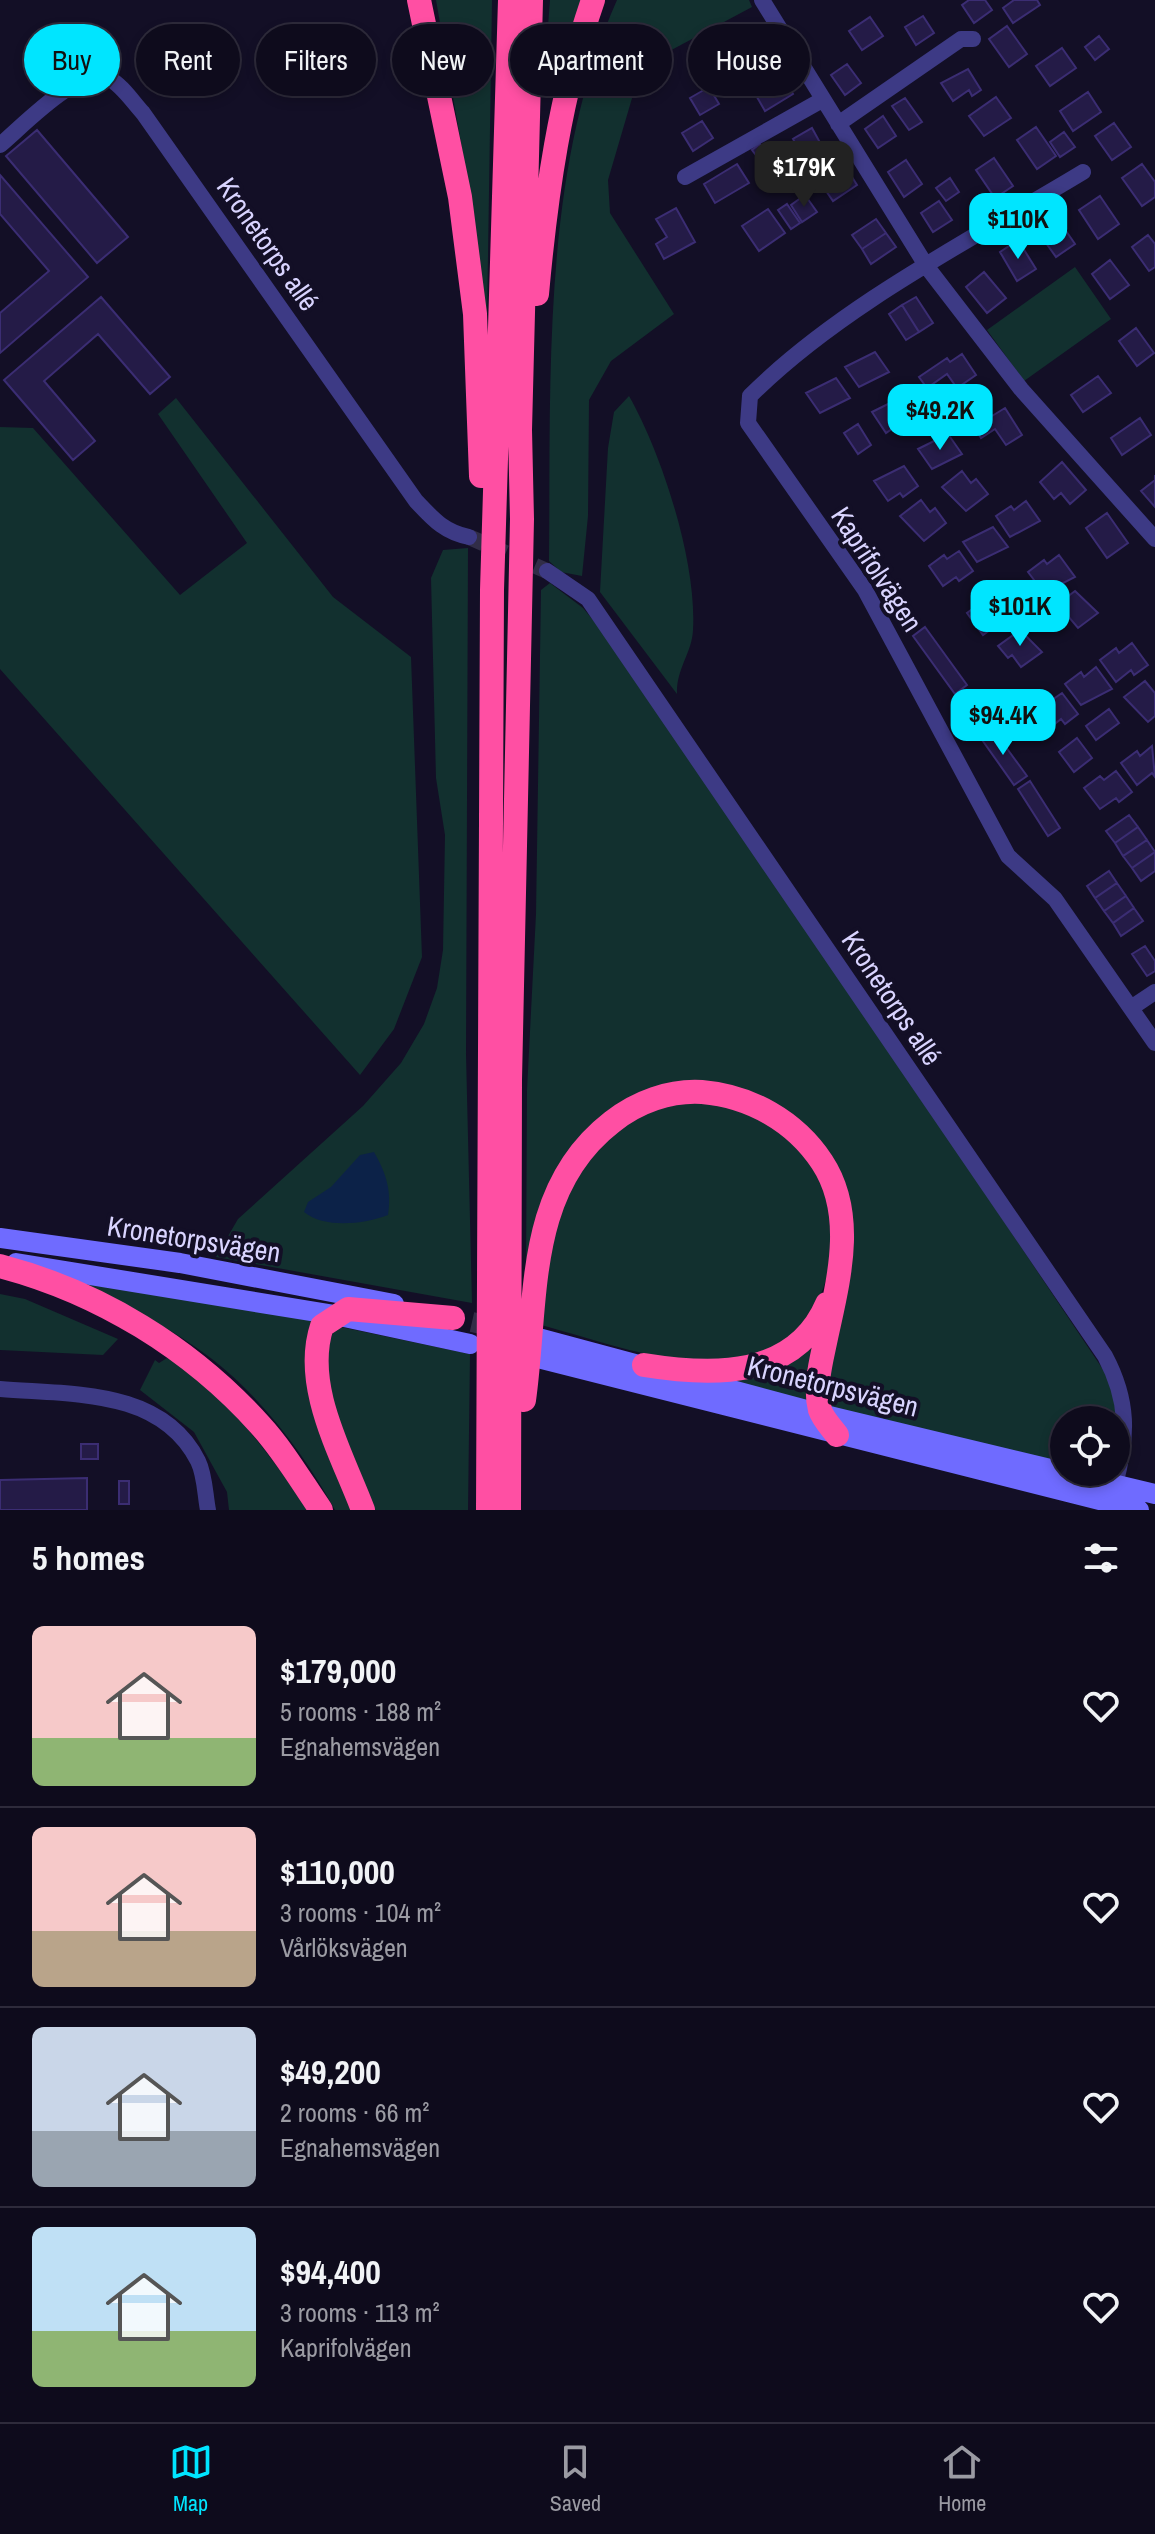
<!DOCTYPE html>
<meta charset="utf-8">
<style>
body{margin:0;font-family:"Archivo Narrow",sans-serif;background:#1c1929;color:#f1f3f6;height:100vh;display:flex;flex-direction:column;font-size:30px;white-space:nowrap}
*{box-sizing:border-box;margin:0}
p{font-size:26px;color:#9b9ba3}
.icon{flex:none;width:44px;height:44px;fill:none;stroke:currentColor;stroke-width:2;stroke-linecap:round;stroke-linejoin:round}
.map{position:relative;height:1510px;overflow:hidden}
.details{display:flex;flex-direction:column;background:#0e0b1c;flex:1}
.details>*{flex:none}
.guide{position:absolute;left:24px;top:24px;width:1108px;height:72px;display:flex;gap:16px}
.tools{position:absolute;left:1050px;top:1406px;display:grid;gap:16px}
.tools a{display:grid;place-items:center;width:80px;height:80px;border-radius:50%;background:#0e0b1c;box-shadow:0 4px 12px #0003,0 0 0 2px #2e2b3b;font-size:40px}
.price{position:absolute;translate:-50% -68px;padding:0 18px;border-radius:16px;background:#00e5ff;color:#111;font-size:26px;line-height:52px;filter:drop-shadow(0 2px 4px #0008)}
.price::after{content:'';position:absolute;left:50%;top:48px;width:24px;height:18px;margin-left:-12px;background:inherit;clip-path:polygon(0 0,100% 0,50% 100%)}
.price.selected{background:#222;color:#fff}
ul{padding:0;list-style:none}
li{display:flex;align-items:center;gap:24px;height:200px;padding:0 32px}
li+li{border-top:2px solid #2e2b3b}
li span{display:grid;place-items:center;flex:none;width:224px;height:160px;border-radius:12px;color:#555}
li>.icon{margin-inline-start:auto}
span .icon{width:96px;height:96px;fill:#fffc;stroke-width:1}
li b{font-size:34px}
h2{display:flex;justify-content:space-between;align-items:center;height:96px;padding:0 32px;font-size:34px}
.chip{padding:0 28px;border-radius:36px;background:#0e0b1c;box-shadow:0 4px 12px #0003,0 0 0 2px #2e2b3b;font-size:28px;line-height:72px}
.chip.selected{background:#00e5ff;color:#111}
.tab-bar{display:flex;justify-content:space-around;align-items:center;height:112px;border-top:2px solid #2e2b3b;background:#0e0b1c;font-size:22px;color:#9b9ba3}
.tab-bar a{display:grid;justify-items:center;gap:4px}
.tab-bar .selected{color:#00e5ff}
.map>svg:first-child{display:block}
.green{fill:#12302f}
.water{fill:#0c2248}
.building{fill:#241b47;stroke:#3b2d73;stroke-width:2}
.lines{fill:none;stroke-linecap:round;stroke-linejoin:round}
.street-tunnel{stroke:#312d47;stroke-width:16;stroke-dasharray:16 8;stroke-linecap:butt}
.secondary-tunnel{stroke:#312d47;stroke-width:20;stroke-dasharray:20 10;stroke-linecap:butt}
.street{stroke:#3d3a85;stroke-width:16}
.secondary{stroke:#6f6bff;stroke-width:20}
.highway{stroke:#ff4fa3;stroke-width:24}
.labels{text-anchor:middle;stroke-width:8;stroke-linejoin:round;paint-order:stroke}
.street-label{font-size:28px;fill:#d9d4ff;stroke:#130f26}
</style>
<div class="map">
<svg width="1155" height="1510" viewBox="0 0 1155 1510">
<rect width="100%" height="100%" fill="#130f26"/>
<path class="green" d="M 436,0 L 492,0 L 487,321 L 468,183 Z
M 550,0 L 584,0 L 560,73 L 552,80 L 545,65 Z
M 617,0 L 749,0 L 752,7 L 662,55 L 635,88 L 608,180 L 610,213 L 674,314 L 611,361 L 589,400 L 588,516 L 582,576 L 561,572 L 549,561 C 551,377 541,171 617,0 Z
M 1075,267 L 1111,319 L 1024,381 L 987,330 Z
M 629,396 C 662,454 697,562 693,630 C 692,653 676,669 677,694 L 600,592 L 608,448 L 614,412 Z
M 176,398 L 333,597 L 411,657 L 422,957 L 394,1029 L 360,1075 L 0,669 L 0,427 L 33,428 L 180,595 L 247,543 L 158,414 Z
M 468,548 L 466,1054 L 472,1303 L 216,1257 L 238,1219 L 363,1106 L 401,1063 L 424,1024 L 437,988 L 443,950 L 445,835 L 436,778 L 431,578 L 443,550 Z
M 550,583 L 583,608 L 598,626 L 863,1011 L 1106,1374 L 1114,1391 L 1116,1420 L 1064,1420 L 1064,1465 L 831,1408 L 825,1398 L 851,1224 L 767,1099 L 614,1108 L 526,1275 L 527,1090 L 536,914 L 541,590 Z
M 689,1100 C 702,1101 718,1101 731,1105 C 748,1110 775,1125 790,1136 C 797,1142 802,1153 808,1160 C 860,1232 825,1361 724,1363 C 662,1364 600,1341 541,1325 L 554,1221 L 583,1160 L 641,1112 Z
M 75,1279 L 315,1320 L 305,1354 L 310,1391 L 351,1510 L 335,1510 C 306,1456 261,1397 212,1359 C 171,1327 121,1304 75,1279 Z
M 0,1294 L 25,1299 L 118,1339 L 103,1355 L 0,1350 Z
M 336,1326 L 470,1354 L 468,1510 L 372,1510 C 350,1454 306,1384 336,1326 Z
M 817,1333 L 809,1404 L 724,1381 Z
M 167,1358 C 214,1378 279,1466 307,1510 L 229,1510 L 227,1492 L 194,1432 L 140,1390 L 155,1360 L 159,1363 Z"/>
<path class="water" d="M 374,1152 C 386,1173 392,1191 388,1215 C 364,1224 325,1229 304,1212 L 308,1202 L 331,1187 L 360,1155 Z"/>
<path class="building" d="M 969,0 L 985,0 L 992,10 L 974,23 L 962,5 Z
M 1014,0 L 1037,0 L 1040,5 L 1013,23 L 1003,8 Z
M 923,16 L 934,33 L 916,45 L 905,27 Z
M 870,17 L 883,36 L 862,50 L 849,31 Z
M 1007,26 L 1027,54 L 1009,67 L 989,39 Z
M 1099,36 L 1109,49 L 1095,60 L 1085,47 Z
M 1062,48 L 1076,68 L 1050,86 L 1036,66 Z
M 847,64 L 861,83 L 845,95 L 831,75 Z
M 968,69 L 981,90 L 972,96 L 969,90 L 953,101 L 941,83 Z
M 781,74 L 793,94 L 765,111 L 753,90 Z
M 709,87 L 719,104 L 700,115 L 690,98 Z
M 1088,92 L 1101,112 L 1073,131 L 1060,111 Z
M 996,97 L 1011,118 L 984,136 L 969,116 Z
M 905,98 L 922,122 L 909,130 L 892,106 Z
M 883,116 L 896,136 L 878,148 L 865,129 Z
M 702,121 L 713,138 L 693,151 L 682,133 Z
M 1114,123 L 1131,147 L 1112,160 L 1095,136 Z
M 1036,127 L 1056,156 L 1037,169 L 1017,140 Z
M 812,128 L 823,148 L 804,159 L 793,139 Z
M 37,130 L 128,237 L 97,263 L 6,156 Z
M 1064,132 L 1075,147 L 1060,157 L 1050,142 Z
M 760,144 L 776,165 L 768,171 L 752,150 Z
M 994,158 L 1013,186 L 995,198 L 976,170 Z
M 906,160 L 922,184 L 904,197 L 888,172 Z
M 737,164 L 749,183 L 715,203 L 704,184 Z
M 1142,164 L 1155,182 L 1155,197 L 1142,206 L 1122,178 Z
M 845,166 L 857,185 L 833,201 L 820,182 Z
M 0,175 L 88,277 L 0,353 L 0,313 L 49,271 L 0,214 Z
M 950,178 L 959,192 L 946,201 L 936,188 Z
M 805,195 L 817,212 L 802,222 L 791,205 Z
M 1100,196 L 1119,224 L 1098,239 L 1079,210 Z
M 939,201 L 952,220 L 933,232 L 921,213 Z
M 787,204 L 800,223 L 791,229 L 778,210 Z
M 676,208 L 695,242 L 664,259 L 656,244 L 667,237 L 656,219 Z
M 768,209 L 785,233 L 759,251 L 742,226 Z
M 1055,215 L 1075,244 L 1056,257 L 1036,229 Z
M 876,219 L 886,233 L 862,249 L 852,235 Z
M 886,233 L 896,247 L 871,264 L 862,249 Z
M 1148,235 L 1155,244 L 1155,267 L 1149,271 L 1132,247 Z
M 1018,240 L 1036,269 L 1017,281 L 1000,252 Z
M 1110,260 L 1129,285 L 1110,299 L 1092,274 Z
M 984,272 L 1006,298 L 987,313 L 966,287 Z
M 101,297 L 170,377 L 150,394 L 98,334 L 44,381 L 95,441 L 73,460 L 4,380 Z
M 916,297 L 933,323 L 919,332 L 902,305 Z
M 902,305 L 919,332 L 906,340 L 889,314 Z
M 1136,328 L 1154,353 L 1137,366 L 1119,341 Z
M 875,352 L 889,372 L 859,387 L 845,367 Z
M 962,354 L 976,375 L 957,388 L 947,374 L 927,388 L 919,377 L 947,358 L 950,362 Z
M 1098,376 L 1111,393 L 1083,412 L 1071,395 Z
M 836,378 L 850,398 L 820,413 L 806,393 Z
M 902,397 L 917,418 L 902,428 L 899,424 L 886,433 L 872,412 Z
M 1005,408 L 1022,435 L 1006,445 L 995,429 L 981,438 L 971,421 L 988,410 L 992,416 Z
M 1140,418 L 1151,435 L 1122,455 L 1111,438 Z
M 858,424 L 871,445 L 858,454 L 844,433 Z
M 948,434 L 962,454 L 932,469 L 918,449 Z
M 1062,462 L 1086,490 L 1070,504 L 1061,493 L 1054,499 L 1040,482 Z
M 904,466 L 918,486 L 903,497 L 900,493 L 888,501 L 874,481 Z
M 962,471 L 971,483 L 976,479 L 988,494 L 966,511 L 942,487 Z
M 1155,475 L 1155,507 L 1141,491 L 1155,480 Z
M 921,500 L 930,512 L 935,508 L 946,523 L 924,541 L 900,516 Z
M 1026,501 L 1040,521 L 1010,537 L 996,516 L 1011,506 L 1014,510 Z
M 1107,513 L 1128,543 L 1107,558 L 1086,528 Z
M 993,527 L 1008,547 L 977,562 L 963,542 Z
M 959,551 L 973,571 L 959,581 L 956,577 L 943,586 L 929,566 L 944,555 L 947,559 Z
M 1059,555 L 1075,577 L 1044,593 L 1028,572 L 1044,560 L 1047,564 Z
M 1001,588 L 1017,610 L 983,635 L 967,613 Z
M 1075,591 L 1098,613 L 1078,628 L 1068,616 L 1063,619 L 1054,607 Z
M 925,627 L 967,685 L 955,694 L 913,636 Z
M 1020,630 L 1042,652 L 1021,667 L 1012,655 L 1008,658 L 998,646 Z
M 1132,643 L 1148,665 L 1134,675 L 1131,670 L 1116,682 L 1100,660 L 1116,648 L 1119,653 Z
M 1096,667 L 1112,689 L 1081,705 L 1065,684 L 1081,672 L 1084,677 Z
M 1145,681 L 1155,693 L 1155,716 L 1148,722 L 1124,697 Z
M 1062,693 L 1078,714 L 1065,724 L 1061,719 L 1046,731 L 1030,709 L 1046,697 L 1049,702 Z
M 1109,709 L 1119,723 L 1096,740 L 1086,726 Z
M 992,728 L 1027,776 L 1014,785 L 980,737 Z
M 1077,738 L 1092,758 L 1074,772 L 1059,752 Z
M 1152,746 L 1155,777 L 1152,773 L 1137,785 L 1121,763 L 1137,751 L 1140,756 Z
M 1116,771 L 1132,792 L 1119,802 L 1116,798 L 1100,809 L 1084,788 L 1100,776 L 1104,780 Z
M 1030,781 L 1060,828 L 1048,836 L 1018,789 Z
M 1129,815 L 1138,827 L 1115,843 L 1106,831 Z
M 1138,827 L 1147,840 L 1123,856 L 1115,843 Z
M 1147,840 L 1155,852 L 1132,868 L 1123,856 Z
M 1155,852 L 1155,871 L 1141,881 L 1132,868 Z
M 1109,871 L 1117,883 L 1095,898 L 1087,886 Z
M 1117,883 L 1126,896 L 1104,911 L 1095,898 Z
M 1126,896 L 1134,908 L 1113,923 L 1104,911 Z
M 1134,908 L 1143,921 L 1121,936 L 1113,923 Z
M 1145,946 L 1155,961 L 1155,971 L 1147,976 L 1132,954 Z
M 81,1444 L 98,1444 L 98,1459 L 81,1459 Z
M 87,1478 L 87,1510 L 0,1510 L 0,1480 Z
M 119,1481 L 129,1481 L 129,1504 L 119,1504 Z"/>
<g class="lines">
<path class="street-tunnel" d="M 469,537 L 547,571"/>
<path class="secondary-tunnel" d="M 472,1322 L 503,1329"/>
<path class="street" d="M 762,0 L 927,267 L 1021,389 L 1155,539
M 838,124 L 961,39 L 973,39
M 0,145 C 22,127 79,66 108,78 C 121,84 133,102 143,113 L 416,501 C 433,519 444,532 469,537
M 1083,172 C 974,238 840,306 750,396 L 748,423 L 865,590 L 1008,856 L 1055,899 L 1155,1043
M 685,177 L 822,100
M 547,571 L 588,599 L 1105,1356 C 1129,1401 1128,1436 1115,1485
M 1131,1008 L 1155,992
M 0,1389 C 71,1395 161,1388 198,1461 C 205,1475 205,1495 208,1510"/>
<path class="secondary" d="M 0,1238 L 180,1263 L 394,1304
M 16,1263 L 335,1315 L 470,1344
M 538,1338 L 821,1414 L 1155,1494
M 538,1358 L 1139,1510"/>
<path class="highway" d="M 419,0 L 460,197 L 475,314 L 481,476
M 537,294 C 546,194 560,95 593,0
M 0,1266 C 99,1292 191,1348 260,1425 C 283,1450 301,1481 321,1510
M 644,1365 C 712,1376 795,1379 827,1304
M 524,1400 C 538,1301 524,1190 612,1122 C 637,1102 670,1090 702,1092 C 750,1096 795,1121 822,1162 C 857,1215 838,1282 826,1338 C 821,1362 814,1386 820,1410 C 823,1419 831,1427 837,1435
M 363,1510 C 342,1454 302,1386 322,1326 L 348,1309 L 453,1318
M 488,1510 L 492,590 L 510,0
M 509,1510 L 510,1080 L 522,519 L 520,430 L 531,0"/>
</g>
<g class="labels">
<g class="street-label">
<text transform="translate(268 244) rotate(55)" y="10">Kronetorps allé</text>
<text transform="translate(877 569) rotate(57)" y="10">Kaprifolvägen</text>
<text transform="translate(892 998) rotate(56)" y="10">Kronetorps allé</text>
<text transform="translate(194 1239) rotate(9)" y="10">Kronetorpsvägen</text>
<text transform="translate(833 1386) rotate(14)" y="10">Kronetorpsvägen</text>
</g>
</g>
</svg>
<div class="tools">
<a><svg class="icon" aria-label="locate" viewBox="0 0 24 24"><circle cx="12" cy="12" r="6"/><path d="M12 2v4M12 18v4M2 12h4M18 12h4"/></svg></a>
</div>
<b class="price selected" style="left:804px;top:209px">$179K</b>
<b class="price" style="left:1018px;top:261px">$110K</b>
<b class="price" style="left:940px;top:452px">$49.2K</b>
<b class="price" style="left:1020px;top:648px">$101K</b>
<b class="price" style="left:1003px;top:757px">$94.4K</b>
<div class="guide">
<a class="chip selected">Buy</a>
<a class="chip">Rent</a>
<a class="chip">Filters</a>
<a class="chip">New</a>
<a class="chip">Apartment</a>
<a class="chip">House</a>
</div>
</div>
<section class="details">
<h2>5 homes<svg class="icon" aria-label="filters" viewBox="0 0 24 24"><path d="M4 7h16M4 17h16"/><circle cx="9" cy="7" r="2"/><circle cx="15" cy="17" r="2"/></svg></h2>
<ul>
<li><span style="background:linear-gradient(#f6c9c9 70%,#8fb573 0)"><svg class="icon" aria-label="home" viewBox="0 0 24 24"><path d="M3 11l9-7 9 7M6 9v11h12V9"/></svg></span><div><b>$179,000</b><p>5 rooms · 188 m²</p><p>Egnahemsvägen</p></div><svg class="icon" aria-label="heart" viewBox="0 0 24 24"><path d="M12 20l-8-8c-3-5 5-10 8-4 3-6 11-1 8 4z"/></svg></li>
<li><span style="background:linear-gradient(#f6c9c9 65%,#b9a48a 0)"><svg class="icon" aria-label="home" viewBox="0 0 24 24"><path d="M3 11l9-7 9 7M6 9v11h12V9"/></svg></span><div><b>$110,000</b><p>3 rooms · 104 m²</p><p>Vårlöksvägen</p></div><svg class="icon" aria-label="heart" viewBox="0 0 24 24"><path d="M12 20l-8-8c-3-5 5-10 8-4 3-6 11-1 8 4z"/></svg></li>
<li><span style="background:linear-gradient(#c9d6e8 65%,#9aa5b1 0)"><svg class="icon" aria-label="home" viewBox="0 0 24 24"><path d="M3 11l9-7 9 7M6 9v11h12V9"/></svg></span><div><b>$49,200</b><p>2 rooms · 66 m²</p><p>Egnahemsvägen</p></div><svg class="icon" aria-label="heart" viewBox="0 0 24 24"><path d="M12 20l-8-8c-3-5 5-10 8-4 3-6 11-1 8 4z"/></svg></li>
<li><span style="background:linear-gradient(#bfe0f5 65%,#8fb573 0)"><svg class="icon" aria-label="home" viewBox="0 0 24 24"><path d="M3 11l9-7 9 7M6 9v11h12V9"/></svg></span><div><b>$94,400</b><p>3 rooms · 113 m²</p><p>Kaprifolvägen</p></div><svg class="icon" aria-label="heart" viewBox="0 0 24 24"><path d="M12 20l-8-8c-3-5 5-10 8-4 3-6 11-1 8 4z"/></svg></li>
</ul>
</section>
<nav class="tab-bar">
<a class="selected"><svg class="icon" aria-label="map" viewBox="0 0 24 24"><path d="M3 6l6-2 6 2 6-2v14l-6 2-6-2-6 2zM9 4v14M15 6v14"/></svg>Map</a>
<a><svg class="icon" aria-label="saved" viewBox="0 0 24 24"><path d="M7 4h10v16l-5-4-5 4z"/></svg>Saved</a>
<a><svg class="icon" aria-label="home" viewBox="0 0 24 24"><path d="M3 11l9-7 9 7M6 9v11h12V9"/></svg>Home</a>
</nav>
